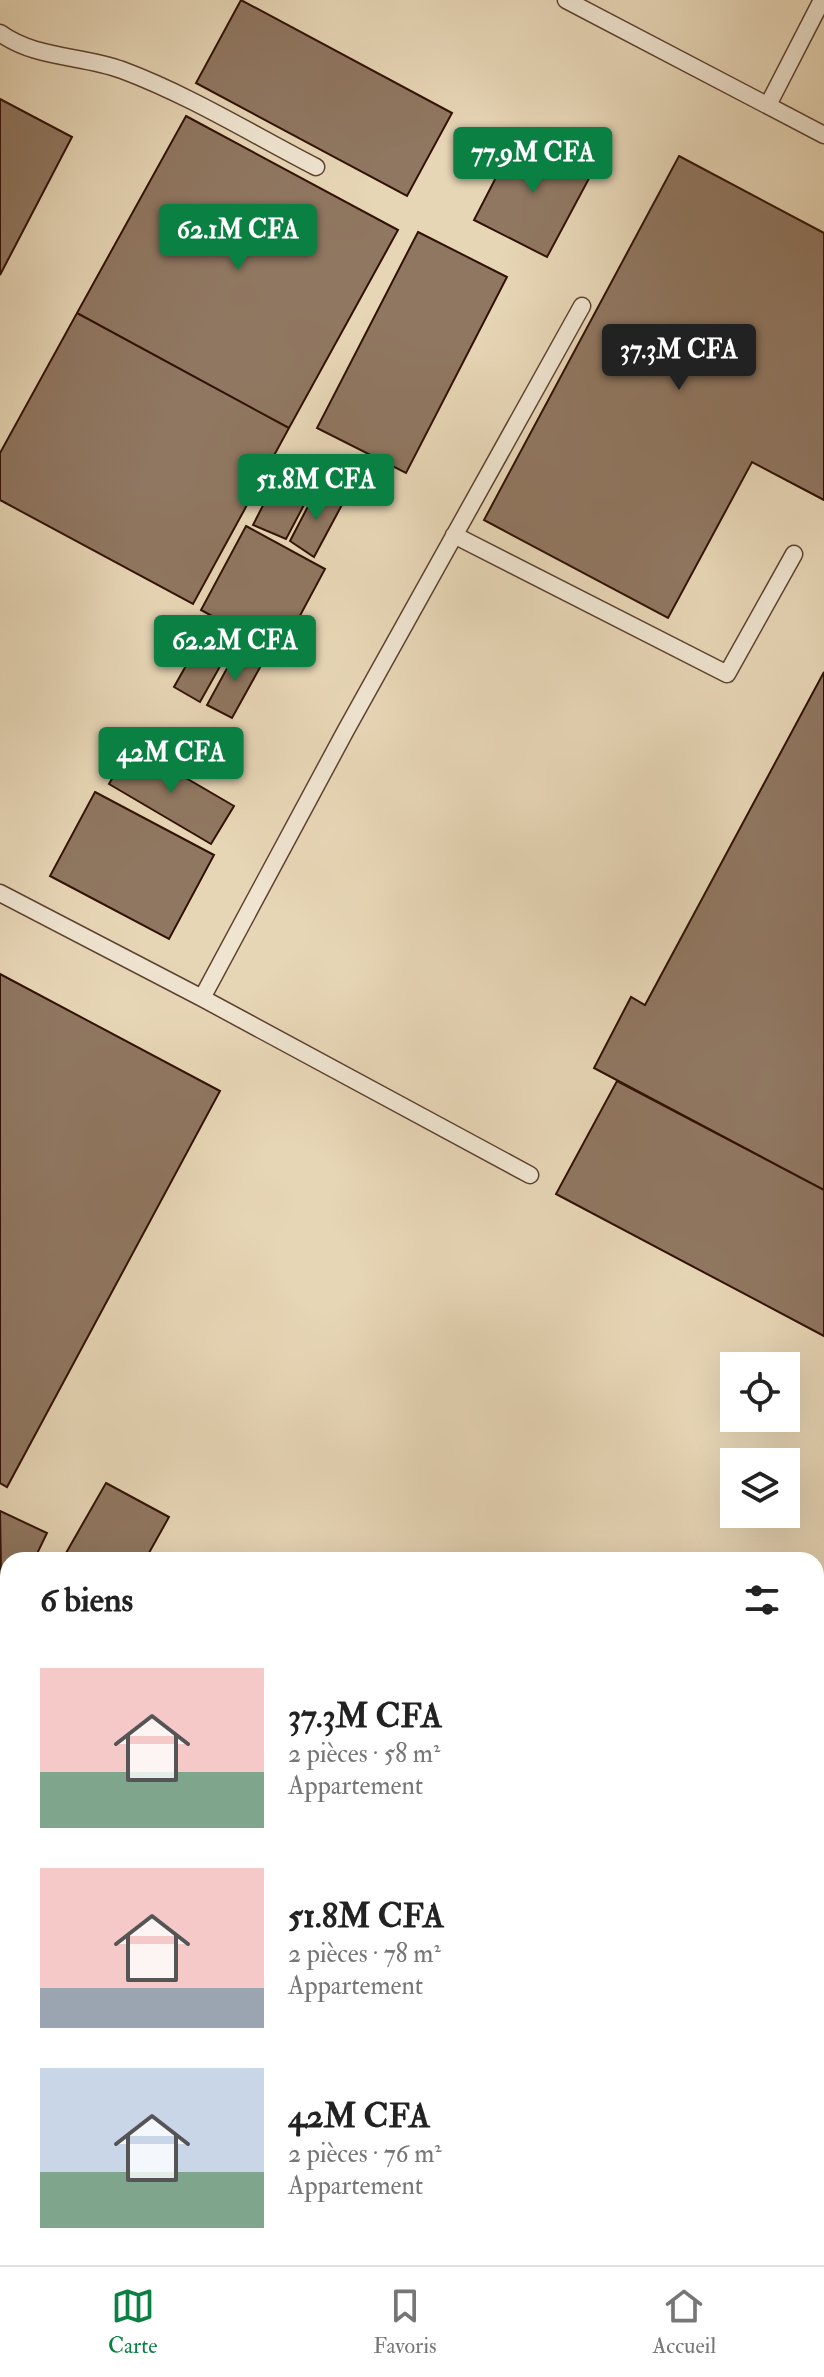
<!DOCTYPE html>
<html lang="fr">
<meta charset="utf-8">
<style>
body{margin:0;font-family:"IM FELL Double Pica",serif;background:#f2f2f2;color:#222;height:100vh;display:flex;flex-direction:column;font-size:30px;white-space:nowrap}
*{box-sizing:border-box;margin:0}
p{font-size:26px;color:#767676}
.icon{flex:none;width:44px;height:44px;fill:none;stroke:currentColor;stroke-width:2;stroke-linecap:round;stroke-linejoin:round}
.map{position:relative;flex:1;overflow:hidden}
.side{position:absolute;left:0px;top:1552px;width:824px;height:714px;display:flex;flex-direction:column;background:#fff;border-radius:24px 24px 0 0;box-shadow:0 8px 32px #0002}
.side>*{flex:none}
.controls{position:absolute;left:720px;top:1352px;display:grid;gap:16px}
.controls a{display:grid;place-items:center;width:80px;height:80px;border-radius:0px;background:#fff;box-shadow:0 8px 32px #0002;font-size:40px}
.price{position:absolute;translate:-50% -68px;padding:0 18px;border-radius:8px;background:#0b8043;color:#fff;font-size:26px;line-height:52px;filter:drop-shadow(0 2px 4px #0008)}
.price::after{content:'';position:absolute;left:50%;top:48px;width:24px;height:18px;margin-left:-12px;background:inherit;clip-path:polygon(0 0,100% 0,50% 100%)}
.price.current{background:#222;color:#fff}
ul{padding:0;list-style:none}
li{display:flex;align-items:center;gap:24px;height:200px;padding:0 40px}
li span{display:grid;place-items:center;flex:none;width:224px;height:160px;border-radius:0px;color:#555}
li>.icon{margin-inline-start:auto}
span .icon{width:96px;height:96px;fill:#fffc;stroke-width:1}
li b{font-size:34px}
h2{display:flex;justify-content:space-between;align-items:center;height:96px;padding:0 40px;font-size:34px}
.menu{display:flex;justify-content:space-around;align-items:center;height:112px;border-top:2px solid #e0e0e0;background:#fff;font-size:22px;color:#767676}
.menu a{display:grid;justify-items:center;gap:4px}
.menu .current{color:#0b8043}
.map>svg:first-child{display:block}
.building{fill:#907761;stroke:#311105;stroke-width:2}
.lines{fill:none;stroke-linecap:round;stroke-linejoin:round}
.lane-casing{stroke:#5e4231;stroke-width:19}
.lane{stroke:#efe4d0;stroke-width:16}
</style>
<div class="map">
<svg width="824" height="2265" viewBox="0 0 824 2265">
<rect width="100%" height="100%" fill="#e7d6b6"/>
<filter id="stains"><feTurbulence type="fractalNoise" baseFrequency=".0025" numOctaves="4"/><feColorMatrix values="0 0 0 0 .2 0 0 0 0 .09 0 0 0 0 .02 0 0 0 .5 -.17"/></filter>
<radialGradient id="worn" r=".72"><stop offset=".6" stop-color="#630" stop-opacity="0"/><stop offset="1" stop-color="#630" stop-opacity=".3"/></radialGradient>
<path class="building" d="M 241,0 L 452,113 L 407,196 L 196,83 Z
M 0,99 L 72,137 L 0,275 Z
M 186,116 L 398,230 L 289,428 L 77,313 Z
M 519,133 L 593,171 L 547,257 L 474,220 Z
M 679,156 L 824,233 L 824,500 L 752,462 L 668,618 L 484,520 Z
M 418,232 L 507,277 L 406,473 L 317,428 Z
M 77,313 L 289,428 L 193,604 L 0,500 L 0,453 Z
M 280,472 L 314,486 L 286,539 L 253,525 Z
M 317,489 L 344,501 L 314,557 L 290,541 Z
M 246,526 L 325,569 L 280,653 L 201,610 Z
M 206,630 L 232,645 L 200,702 L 174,687 Z
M 238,648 L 263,662 L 232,718 L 207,705 Z
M 824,672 L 824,1190 L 594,1068 L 631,997 L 645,1005 Z
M 131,746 L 234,806 L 211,844 L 109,784 Z
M 95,792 L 214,855 L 169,939 L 50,876 Z
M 0,974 L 220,1091 L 7,1487 L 0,1483 Z
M 617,1081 L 824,1190 L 824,1336 L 556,1194 Z
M 106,1483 L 169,1517 L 145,1560 L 62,1560 Z
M 0,1511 L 47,1533 L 34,1560 L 8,1560 L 8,1615 L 2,1629 Z
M 816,1792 L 824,1796 L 824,2093 L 816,2089 Z
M 0,1909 L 8,1914 L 8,2001 L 0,1996 Z
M 824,2121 L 824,2183 L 816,2179 L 816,2137 Z
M 533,2258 L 722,2258 L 718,2265 L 545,2265 Z"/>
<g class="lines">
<g class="lane-casing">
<path id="lane" d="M 566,0 L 824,135
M 0,33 C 36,59 82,55 122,70 C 189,95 252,134 316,167
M 768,105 L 822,0
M 454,535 L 727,674 L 794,554
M 0,893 L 202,998 L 530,1175
M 202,998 L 346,730 L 582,306"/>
</g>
<use href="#lane" class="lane"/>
</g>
<rect width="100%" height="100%" filter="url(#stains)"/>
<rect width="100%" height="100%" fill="url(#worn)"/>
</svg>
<div class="controls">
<a><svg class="icon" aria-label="locate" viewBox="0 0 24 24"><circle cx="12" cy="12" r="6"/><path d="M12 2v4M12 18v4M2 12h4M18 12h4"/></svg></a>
<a><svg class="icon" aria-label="layers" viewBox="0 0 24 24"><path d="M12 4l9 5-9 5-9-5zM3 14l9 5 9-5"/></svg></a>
</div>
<b class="price" style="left:533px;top:195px">77.9M CFA</b>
<b class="price" style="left:238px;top:272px">62.1M CFA</b>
<b class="price current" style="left:679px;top:392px">37.3M CFA</b>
<b class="price" style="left:316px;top:522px">51.8M CFA</b>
<b class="price" style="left:235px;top:683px">62.2M CFA</b>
<b class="price" style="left:171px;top:795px">42M CFA</b>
<section class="side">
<h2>6 biens<svg class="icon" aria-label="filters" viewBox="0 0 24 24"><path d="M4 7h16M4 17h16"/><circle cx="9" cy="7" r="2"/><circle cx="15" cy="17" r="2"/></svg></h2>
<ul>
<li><span style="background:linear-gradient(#f6c9c9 65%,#7fa58c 0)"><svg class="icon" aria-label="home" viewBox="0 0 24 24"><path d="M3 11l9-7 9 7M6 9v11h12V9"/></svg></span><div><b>37.3M CFA</b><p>2 pièces · 58 m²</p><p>Appartement</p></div></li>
<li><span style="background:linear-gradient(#f6c9c9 75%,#9aa5b1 0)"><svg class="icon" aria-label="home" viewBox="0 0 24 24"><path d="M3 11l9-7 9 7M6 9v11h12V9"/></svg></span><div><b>51.8M CFA</b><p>2 pièces · 78 m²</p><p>Appartement</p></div></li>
<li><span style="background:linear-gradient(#c9d6e8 65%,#7fa58c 0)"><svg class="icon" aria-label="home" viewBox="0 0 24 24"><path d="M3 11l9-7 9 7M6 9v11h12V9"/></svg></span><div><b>42M CFA</b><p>2 pièces · 76 m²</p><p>Appartement</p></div></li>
</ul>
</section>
</div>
<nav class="menu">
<a class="current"><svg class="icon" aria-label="map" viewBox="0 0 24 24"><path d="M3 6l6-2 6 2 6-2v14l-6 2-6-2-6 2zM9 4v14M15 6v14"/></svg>Carte</a>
<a><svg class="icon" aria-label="saved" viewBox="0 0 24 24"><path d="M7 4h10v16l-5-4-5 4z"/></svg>Favoris</a>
<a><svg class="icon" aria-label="home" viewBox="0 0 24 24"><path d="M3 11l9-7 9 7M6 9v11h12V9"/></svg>Accueil</a>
</nav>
